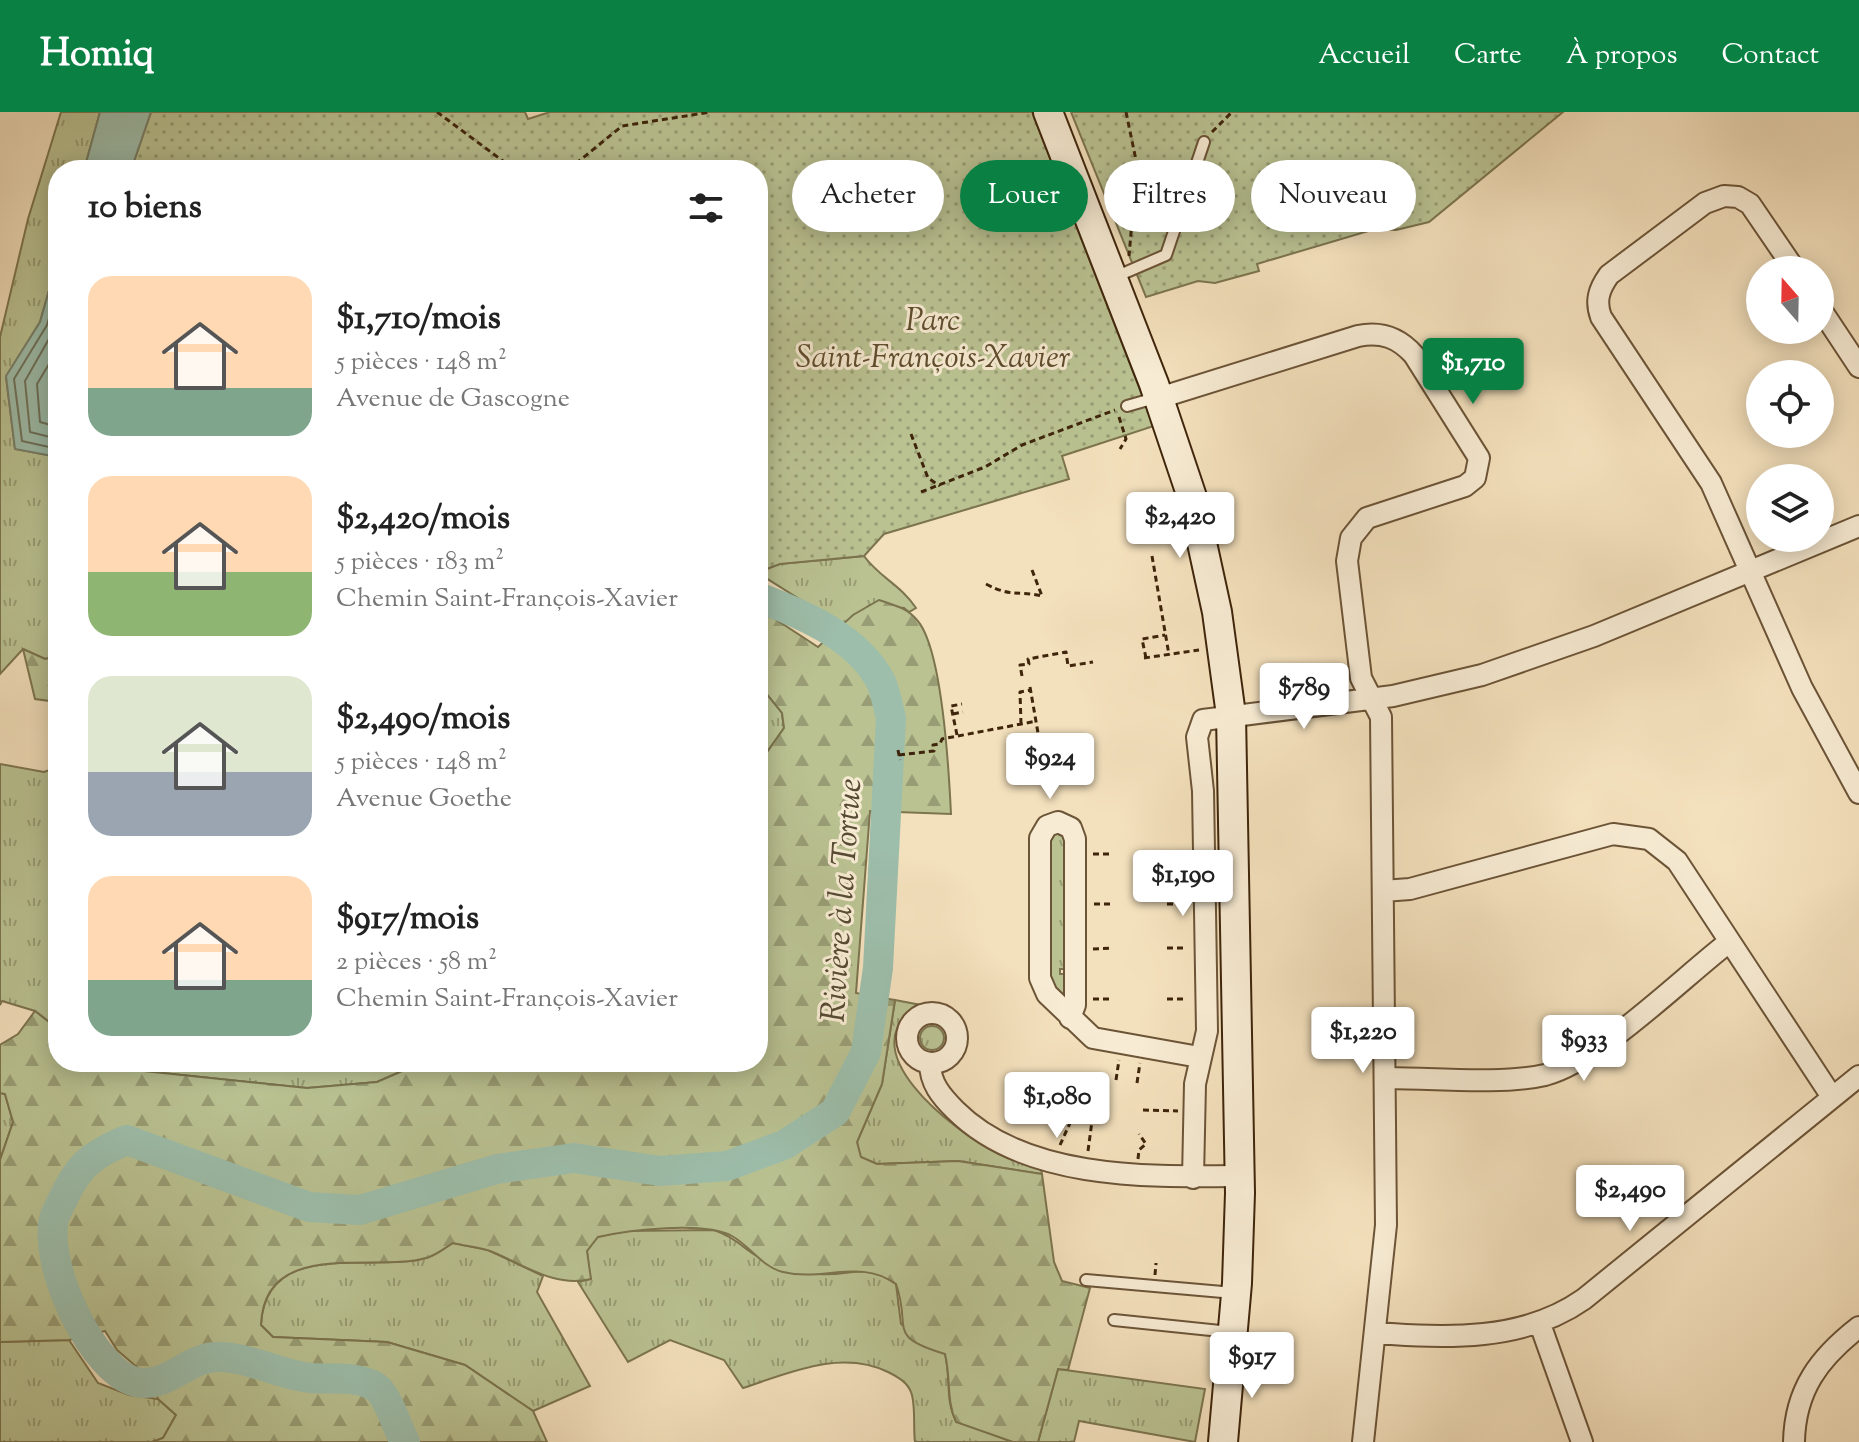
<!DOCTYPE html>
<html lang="fr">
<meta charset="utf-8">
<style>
body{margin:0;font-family:"Sorts Mill Goudy",serif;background:#f6f6f6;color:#222;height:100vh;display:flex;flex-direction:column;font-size:30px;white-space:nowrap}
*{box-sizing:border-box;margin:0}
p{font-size:26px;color:#767676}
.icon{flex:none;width:44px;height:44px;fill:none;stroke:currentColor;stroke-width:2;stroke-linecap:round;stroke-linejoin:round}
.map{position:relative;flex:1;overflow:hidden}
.drawer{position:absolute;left:48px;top:48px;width:720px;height:912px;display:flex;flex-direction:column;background:#fff;border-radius:32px;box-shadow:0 4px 20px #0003}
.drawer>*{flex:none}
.guide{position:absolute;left:792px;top:48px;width:760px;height:72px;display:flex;gap:16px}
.needle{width:52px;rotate:340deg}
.tools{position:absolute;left:1746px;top:144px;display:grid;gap:16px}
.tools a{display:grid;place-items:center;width:88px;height:88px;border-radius:50%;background:#fff;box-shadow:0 4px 20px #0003;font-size:40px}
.price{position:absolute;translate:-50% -68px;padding:0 18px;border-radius:8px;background:#fff;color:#222;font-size:26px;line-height:52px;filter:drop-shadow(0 2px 4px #0008)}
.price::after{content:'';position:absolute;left:50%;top:48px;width:24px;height:18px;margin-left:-12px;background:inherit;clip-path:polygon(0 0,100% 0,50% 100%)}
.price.selected{background:#0b8043;color:#fff}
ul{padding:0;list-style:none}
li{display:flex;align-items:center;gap:24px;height:200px;padding:0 40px}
li span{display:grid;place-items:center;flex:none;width:224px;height:160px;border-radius:24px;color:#555}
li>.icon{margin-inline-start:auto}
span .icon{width:96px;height:96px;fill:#fffc;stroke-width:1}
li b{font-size:34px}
h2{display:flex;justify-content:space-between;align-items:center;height:96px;padding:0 40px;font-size:34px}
.pill{padding:0 28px;border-radius:36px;background:#fff;box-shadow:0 4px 20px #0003;font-size:28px;line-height:72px}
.pill.selected{background:#0b8043;color:#fff}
header{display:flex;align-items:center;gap:48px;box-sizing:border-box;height:112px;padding:0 40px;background:#0b8043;color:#fff}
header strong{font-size:38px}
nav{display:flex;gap:44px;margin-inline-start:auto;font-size:28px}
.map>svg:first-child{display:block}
.grass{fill:url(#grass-tufts);stroke:#7c744e;stroke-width:2}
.forest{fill:url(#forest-firs);stroke:#7c744e;stroke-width:2}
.park{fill:url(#park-dots);stroke:#7c744e;stroke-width:2}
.water{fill:#9dbeab;stroke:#77816b;stroke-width:2}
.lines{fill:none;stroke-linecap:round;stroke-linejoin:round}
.shore{stroke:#6e725b;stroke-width:2}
.river{stroke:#9dbeab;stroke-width:30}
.lane-casing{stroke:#6c5437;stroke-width:14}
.street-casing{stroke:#6c5437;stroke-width:24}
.secondary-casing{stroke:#3f250b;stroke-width:32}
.path{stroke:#3f250b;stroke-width:3;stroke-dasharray:6 4;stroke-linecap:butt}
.lane{stroke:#f7ebd3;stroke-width:10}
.street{stroke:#f7ebd3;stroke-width:20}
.secondary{stroke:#f7ebd3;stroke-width:28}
.labels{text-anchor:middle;stroke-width:6;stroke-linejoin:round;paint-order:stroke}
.park-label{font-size:32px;font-style:italic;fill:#5e4c2d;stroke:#f7ebd3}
.water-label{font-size:34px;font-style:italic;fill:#564b33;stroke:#f7ebd3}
</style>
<header>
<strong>Homiq</strong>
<nav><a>Accueil</a><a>Carte</a><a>À propos</a><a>Contact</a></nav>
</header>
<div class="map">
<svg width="1859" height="1330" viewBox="0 0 1859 1330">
<defs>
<pattern id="grass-tufts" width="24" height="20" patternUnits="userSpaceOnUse" patternTransform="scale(2)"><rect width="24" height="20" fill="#bac292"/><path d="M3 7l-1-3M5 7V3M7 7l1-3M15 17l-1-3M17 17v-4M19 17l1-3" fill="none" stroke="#999d75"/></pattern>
<pattern id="forest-firs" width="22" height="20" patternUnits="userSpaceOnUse" patternTransform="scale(2)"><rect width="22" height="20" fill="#bac292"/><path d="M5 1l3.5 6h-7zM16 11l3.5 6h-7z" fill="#999d75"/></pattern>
<pattern id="park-dots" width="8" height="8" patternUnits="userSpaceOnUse" patternTransform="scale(2)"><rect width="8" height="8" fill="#bac292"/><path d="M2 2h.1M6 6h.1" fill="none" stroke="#999d75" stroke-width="1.8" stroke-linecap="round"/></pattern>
</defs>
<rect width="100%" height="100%" fill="#f3e0bc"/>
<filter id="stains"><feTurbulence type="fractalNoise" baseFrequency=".0025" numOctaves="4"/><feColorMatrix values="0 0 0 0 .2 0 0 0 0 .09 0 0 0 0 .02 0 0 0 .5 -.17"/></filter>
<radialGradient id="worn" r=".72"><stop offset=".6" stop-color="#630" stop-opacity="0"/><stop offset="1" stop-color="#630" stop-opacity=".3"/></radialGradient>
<path class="grass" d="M 61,0 L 100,0 L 84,58 L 58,58 L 58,147 L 40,210 L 6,265 L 15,337 L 58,345 L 58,544 L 45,547 L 23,537 L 0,562 L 0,225 L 28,107 Z
M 864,444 C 879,465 901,473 916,496 L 909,500 L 904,496 L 870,493 L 842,514 L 758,461 L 779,452 Z
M 758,571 L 782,601 L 784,616 L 758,653 Z
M 0,652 L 44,660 L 58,655 L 58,917 L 35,899 L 2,889 L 0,893 Z
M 1059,720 L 1066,724 L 1066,857 L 1060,857 L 1060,862 L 1066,862 L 1065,887 L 1054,876 L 1051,866 L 1050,728 L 1051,723 Z
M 895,888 L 921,893 C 844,935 954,1019 995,1040 C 1009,1048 1026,1052 1041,1057 L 1042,1062 L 958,1049 L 877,1052 L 860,1045 L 857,1030 L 882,972 Z
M920 926a12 12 0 1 1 24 0a12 12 0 1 1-24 0Z
M 118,950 L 423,950 L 377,970 L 307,976 L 134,958 Z
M 0,981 L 5,982 L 13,1010 L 0,1048 Z
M 714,1118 C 731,1124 738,1131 752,1141 C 761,1148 805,1162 818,1162 C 851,1165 864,1149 896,1172 L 901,1212 L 945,1242 C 951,1267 945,1288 956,1309 L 1013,1330 L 915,1330 C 913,1316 916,1293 911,1280 C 907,1270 898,1265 888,1260 C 841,1237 789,1261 743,1276 L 724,1248 L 670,1228 L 628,1250 L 578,1170 L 590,1167 L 587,1139 L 597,1125 L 625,1119 Z
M 453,1131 L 488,1138 L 543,1164 L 537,1180 L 590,1274 L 533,1299 L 465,1253 L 387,1230 L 273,1225 L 261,1213 C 265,1125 374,1161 426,1146 C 435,1144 444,1136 453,1131 Z
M 69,1228 L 98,1271 L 129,1283 L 158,1287 L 176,1303 L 163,1326 L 152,1330 L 0,1330 L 0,1230 Z
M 1058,1257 L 1205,1277 L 1195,1330 L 1079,1309 L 1074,1330 L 1038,1330 Z"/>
<path class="forest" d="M 879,488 C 894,493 907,496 917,508 C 943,537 949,661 951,702 L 870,699 L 856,881 L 895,888 L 882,972 L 857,1030 L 861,1045 L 877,1052 L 958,1049 L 1042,1062 L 1054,1150 L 1062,1169 L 1090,1176 L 1068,1258 L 1058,1257 L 1038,1330 L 1013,1330 L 956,1310 C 946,1288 951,1266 945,1242 C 885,1224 912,1217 896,1172 C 860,1146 823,1170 783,1160 C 762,1155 750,1134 732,1124 C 704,1109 629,1118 598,1125 L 587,1139 L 591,1167 C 554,1176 523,1152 490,1139 C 478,1135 465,1134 453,1131 C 445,1136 435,1144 426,1146 C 375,1161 264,1125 261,1213 L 273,1225 L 387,1230 L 465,1253 L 533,1299 L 547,1330 L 152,1330 L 163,1326 L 176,1303 L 158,1287 L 152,1268 L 117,1238 L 105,1219 L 69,1228 L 0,1230 L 0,1048 L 13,1010 L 5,982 L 0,981 L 0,933 L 18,922 L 35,899 L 58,917 L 58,950 L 118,950 L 134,958 L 307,976 L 377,970 L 423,950 L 758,950 L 758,653 L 784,616 L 782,601 L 758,571 L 758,502 L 772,505 L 818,535 L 853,503 Z
M 23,537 L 45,547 L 58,544 L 58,590 L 35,587 Z"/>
<path class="park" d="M 151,0 L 525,0 L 528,7 L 550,0 L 1032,0 L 1154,314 L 1062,344 L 1069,367 L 884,422 L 864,444 L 780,452 L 758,460 L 758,58 L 131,58 Z
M 1071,0 L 1563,0 L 1429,110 L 1396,118 L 1375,117 L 1257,152 L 1259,159 L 1215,171 L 1198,169 L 1146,185 Z"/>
<path class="water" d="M 100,0 L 151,0 L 131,58 L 84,58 Z
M 58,147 L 58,345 L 15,337 L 6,264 L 40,210 Z"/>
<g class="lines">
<path class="shore" d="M 58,175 L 47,213 L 14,267 L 22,329 L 58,337
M 58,211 L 25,269 L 30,320 L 58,327
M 58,237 L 37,272 L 40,310 L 58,315"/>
<path class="river" d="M 405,1330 C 397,1316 389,1286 377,1276 C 360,1263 331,1268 311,1266 C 279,1263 248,1244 216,1245 C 189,1246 171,1272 142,1271 C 93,1268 36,1140 57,1099 C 77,1058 83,1046 127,1028 L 309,1095 L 360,1098 L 497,1057 L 574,1046 L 660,1059 L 727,1054 L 784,1033 L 835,1000 L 866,940 L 878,856 L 891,606 C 888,595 886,581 881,570 C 858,525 802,502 758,485"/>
<g class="lane-casing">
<path id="lane" d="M 1115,165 L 1166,143 L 1204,30
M 1127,294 L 1155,286
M 1086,1168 L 1234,1181
M 1114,1208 L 1230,1220"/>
</g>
<g class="street-casing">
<path id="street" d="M 1795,158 L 1750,92 L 1738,85 L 1724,84 L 1705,91 L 1609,163 C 1599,177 1595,189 1601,205 L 1711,371 L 1802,576 L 1859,681
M 1820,196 L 1859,255
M 1159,286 L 1358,224 C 1382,219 1399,226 1414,243 L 1479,346 L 1475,366 L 1465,374 L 1367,406 L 1351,426 L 1347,449 L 1361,566 L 1381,605 L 1386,1113 L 1363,1330
M 1383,779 L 1410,777 L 1613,722 L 1649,727 L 1677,749 L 1832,985
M907 926a25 25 0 1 1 50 0a25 25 0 1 1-50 0Z
M 1070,906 L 1075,893 L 1075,727 L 1071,716 L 1058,710 L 1047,714 L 1040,726 L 1040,866 L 1047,882 L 1093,926 L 1199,945
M 930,951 C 930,971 941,984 955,998 C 1025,1068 1148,1065 1240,1064
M 1385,966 C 1431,966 1502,973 1545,963 C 1599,949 1682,866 1729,830
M 1193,1066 L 1195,972 L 1207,919 L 1203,679 L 1197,625 L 1203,608 L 1393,584 L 1482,563 L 1594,524 L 1859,414
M 1540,1212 L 1582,1330
M 1375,1221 C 1447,1226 1523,1230 1584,1187 L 1859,964
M 1794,1330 C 1795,1278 1819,1246 1859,1215"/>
</g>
<g class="secondary-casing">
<path id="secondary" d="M 1048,0 L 1154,272 L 1192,385 L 1217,500 L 1231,603 L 1240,1081 L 1237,1171 L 1223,1330"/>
</g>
<path class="path" d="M 437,0 L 515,58
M 1126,0 L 1137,53 L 1129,144
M 1212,20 L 1232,0
M 568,58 L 622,14 L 711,0
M 1119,305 L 1126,327 L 1120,337
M 911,322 L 928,366 L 940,374
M 921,380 L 985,355 L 1022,333 L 1115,298
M 1152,444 L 1169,543
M 1032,458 L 1042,484
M 986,472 C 1013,486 1016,478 1042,484
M 1144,546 L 1199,538
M 1146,546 L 1142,527 L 1165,523
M 1022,564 L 1020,553 L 1029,552 L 1028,547 L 1066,540 L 1068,554 L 1093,550
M 1030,575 L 1038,621
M 953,602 L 963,600
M 1021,612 L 1020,580 L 1031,578
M 957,623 L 951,594 L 962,592
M 898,638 L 900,648
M 899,643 L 934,639 L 933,633 L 940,632 L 942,627 L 1037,609
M 1093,742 L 1113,742
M 1167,742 L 1187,742
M 1094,792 L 1114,792
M 1167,792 L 1187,792
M 1167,836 L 1187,836
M 1093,837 L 1113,836
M 1093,887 L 1113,887
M 1167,887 L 1187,887
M 1116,968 L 1119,948
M 1137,971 L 1140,951
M 1143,998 L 1178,999
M 1060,1033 L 1080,989 L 1103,993
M 1088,1039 L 1092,1009 L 1101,1006
M 1138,1047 L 1139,1038 L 1146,1032 L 1139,1022
M 1155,1163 L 1156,1151"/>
<use href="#lane" class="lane"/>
<use href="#street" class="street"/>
<use href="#secondary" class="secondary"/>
</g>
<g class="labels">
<g class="park-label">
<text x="933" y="218">Parc<tspan x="933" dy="37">Saint-François-Xavier</tspan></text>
</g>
<g class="water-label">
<text transform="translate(840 788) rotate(-86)" y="12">Rivière à la Tortue</text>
</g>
</g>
<rect width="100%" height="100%" filter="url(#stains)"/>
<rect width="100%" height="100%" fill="url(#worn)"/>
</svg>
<div class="tools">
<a><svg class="needle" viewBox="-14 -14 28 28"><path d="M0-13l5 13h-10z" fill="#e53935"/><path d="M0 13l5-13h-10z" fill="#767676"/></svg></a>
<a><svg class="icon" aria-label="locate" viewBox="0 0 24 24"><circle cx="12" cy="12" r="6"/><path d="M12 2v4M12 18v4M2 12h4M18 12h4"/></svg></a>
<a><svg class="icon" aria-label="layers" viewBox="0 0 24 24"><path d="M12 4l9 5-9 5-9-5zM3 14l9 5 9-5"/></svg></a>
</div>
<b class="price selected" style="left:1473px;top:294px">$1,710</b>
<b class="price" style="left:1180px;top:448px">$2,420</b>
<b class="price" style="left:1304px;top:619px">$789</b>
<b class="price" style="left:1050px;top:689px">$924</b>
<b class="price" style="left:1183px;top:806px">$1,190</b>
<b class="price" style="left:1363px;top:963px">$1,220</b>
<b class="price" style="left:1584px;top:971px">$933</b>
<b class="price" style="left:1057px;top:1028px">$1,080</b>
<b class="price" style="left:1630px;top:1121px">$2,490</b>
<b class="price" style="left:1252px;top:1288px">$917</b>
<div class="guide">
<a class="pill">Acheter</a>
<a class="pill selected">Louer</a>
<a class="pill">Filtres</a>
<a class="pill">Nouveau</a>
</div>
<section class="drawer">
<h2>10 biens<svg class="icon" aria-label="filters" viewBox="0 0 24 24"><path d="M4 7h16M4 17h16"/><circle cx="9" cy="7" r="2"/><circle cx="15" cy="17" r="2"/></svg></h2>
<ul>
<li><span style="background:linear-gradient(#ffd9b3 70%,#7fa58c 0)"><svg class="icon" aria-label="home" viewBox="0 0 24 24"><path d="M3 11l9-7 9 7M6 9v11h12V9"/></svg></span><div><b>$1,710/mois</b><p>5 pièces · 148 m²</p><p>Avenue de Gascogne</p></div></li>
<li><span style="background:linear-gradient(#ffd9b3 60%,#8fb573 0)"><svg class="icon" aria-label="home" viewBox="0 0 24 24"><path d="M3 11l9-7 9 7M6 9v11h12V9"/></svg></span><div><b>$2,420/mois</b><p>5 pièces · 183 m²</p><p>Chemin Saint-François-Xavier</p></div></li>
<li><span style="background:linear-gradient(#dfe7d0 60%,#9aa5b1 0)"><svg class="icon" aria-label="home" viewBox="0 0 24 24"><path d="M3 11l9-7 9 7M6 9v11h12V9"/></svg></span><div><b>$2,490/mois</b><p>5 pièces · 148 m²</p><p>Avenue Goethe</p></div></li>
<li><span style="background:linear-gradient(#ffd9b3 65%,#7fa58c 0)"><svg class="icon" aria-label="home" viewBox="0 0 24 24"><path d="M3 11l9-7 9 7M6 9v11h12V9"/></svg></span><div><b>$917/mois</b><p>2 pièces · 58 m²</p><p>Chemin Saint-François-Xavier</p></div></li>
</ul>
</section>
</div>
